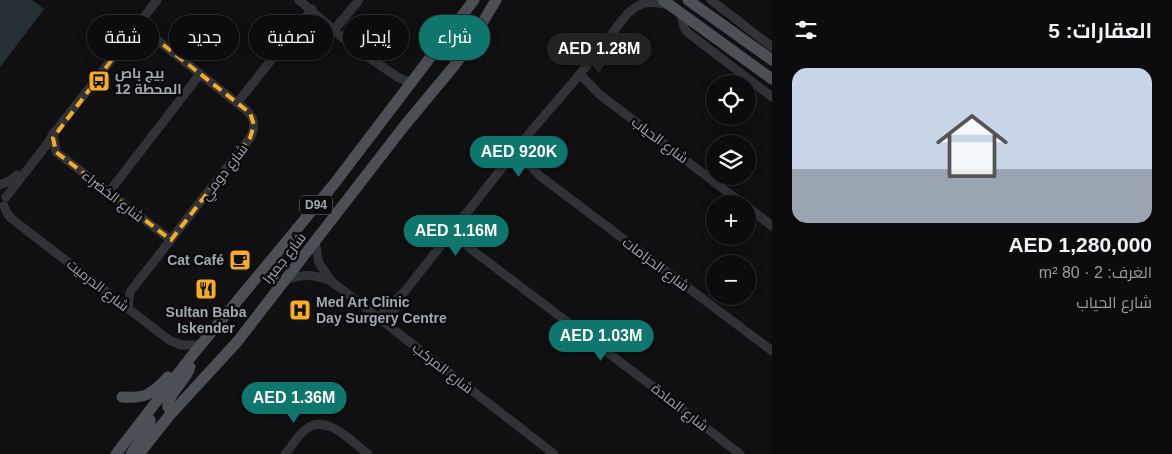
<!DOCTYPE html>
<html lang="ar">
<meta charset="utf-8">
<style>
body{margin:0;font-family:Arial,Cairo,sans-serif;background:#151517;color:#f1f3f6;direction:rtl;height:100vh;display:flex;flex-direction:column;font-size:19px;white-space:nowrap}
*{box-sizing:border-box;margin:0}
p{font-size:16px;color:#9a9b9e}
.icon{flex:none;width:28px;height:28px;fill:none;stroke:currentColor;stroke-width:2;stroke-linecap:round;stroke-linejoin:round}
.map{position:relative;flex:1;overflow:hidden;direction:ltr}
.drawer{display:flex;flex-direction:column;background:#0c0c0e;width:400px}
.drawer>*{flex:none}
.top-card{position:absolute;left:15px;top:15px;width:475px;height:45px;direction:rtl;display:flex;gap:10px}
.fabs{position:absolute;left:706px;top:75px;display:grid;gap:10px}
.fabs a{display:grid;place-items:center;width:50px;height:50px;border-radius:50%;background:#0c0c0e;box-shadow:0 2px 12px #0003,0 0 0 1px #2c2c2e;font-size:25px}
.price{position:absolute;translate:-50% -42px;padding:0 11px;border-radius:18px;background:#0f766e;color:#fff;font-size:16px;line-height:32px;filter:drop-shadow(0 1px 2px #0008)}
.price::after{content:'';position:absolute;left:50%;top:30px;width:15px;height:11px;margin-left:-8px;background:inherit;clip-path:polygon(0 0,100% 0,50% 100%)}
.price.active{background:#222;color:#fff}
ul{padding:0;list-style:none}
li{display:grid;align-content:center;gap:10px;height:265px;padding:0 20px}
li span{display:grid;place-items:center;height:155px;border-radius:15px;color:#555}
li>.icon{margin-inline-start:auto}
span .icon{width:90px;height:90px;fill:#fffc;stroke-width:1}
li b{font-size:21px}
h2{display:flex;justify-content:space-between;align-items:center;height:60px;padding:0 20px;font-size:21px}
.tag{padding:0 18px;border-radius:22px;background:#0c0c0e;box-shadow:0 2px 12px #0003,0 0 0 1px #2c2c2e;font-size:18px;line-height:45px}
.tag.active{background:#0f766e;color:#fff}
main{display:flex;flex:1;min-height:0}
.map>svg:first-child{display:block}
.water{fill:#272f36}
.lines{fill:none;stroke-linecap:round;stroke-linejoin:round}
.minor{stroke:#313237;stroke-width:9}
.major{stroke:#4d4f56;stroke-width:11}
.marked{fill:none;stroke:#f7ad23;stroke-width:4;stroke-dasharray:10 6;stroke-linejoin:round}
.labels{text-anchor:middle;stroke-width:5;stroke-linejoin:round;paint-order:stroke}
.shield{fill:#0b0b0d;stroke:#747881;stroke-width:1}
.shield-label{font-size:12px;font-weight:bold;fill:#a1a7b3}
.poi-label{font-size:14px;font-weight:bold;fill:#a1a7b3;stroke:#0b0b0d;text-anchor:start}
.street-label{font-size:14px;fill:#a1a7b3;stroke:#0b0b0d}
</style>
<main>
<section class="drawer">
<h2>العقارات: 5<svg class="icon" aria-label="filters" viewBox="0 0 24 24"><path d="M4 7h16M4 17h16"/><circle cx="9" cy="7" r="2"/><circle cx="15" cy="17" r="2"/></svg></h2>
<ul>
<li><span style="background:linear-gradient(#c9d6e8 65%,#9aa5b1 0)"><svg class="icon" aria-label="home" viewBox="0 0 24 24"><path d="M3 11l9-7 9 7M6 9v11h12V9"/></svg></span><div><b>AED 1,280,000</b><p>الغرف: 2 · 80 m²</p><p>شارع الحياب</p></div></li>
</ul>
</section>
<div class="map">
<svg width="772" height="454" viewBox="0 0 772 454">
<rect width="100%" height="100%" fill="#101012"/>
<path class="water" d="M 0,0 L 32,0 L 44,9 L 0,67 Z"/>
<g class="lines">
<path class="minor" d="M 299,0 L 356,49 L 399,78 L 412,83
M 711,0 L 772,47
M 681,14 L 684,27 L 687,32 L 772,97
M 334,30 L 359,0
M 580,74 L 599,94 L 743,204
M 237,103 L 312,9
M 53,134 L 56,152 L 171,240
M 516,151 L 540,176 L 772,351
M 0,185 L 11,180 L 17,175
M 109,192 L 200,74
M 6,197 L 48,143 L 53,134 L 95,81 L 157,0
M 4,206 L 7,213 L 12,219 L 169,340 L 181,345 L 201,345
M 748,207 L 772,226
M 452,233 L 476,253 L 652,386 L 740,454
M 315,242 L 319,263 L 331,281
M 287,279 C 305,274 313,274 331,281 L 554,454
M 128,308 L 130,292 L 250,138 C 256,128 255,118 246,110 L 138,25
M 378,318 L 405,291 L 532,130 L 576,79 L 628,13 C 643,0 651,1 669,5
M 385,323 L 399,303
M 285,454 C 292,446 298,435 306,429 C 327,413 352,442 368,454"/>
<path class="major" d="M 663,0 L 772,79
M 688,0 L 772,60
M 122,397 C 145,399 152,394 168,377
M 173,411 L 168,407 C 166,395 187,380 190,367
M 116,454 L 190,358 L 334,184 L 474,0
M 131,454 L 150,426 L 150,420 L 146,416
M 139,454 L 169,416 L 237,342 L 405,125 L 454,66 L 468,47 L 496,0"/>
</g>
<path class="marked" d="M 138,25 L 250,113 L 254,125 L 250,138 L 171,240 L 56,152 L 53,138 Z"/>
<defs>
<g id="bus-square" transform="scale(1.125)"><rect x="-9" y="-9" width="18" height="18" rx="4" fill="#f7ad23" stroke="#0b0b0d"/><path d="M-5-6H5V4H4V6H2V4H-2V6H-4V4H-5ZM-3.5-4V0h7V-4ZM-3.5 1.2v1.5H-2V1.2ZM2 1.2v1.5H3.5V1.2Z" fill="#111"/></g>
<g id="cafe-square" transform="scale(1.125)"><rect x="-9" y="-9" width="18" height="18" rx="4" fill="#f7ad23" stroke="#0b0b0d"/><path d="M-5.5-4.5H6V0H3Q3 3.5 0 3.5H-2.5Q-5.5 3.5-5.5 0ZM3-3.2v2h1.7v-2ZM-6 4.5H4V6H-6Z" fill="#111"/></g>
<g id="restaurant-square" transform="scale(1.125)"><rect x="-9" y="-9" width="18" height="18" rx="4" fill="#f7ad23" stroke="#0b0b0d"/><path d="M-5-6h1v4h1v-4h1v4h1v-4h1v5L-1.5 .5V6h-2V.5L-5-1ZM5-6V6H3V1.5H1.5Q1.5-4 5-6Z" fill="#111"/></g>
<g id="hospital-square" transform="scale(1.125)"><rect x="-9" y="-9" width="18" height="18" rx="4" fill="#f7ad23" stroke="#0b0b0d"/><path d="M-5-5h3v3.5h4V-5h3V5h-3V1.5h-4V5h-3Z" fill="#111"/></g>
</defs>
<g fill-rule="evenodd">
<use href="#bus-square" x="99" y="81"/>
<use href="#cafe-square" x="240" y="260"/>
<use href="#restaurant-square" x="206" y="289"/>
<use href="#hospital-square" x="300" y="310"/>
</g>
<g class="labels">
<rect class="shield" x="300" y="195.5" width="32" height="19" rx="4"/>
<g class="shield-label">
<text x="316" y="209">D94</text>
</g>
<g class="poi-label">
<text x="115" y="78">بيج باص<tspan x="115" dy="16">المحطة 12</tspan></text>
<text x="224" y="265" text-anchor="end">Cat Café</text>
<text x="316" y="307">Med Art Clinic<tspan x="316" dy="16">Day Surgery Centre</tspan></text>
<text x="206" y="317" text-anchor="middle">Sultan Baba<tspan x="206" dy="16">Iskender</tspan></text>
</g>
<g class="street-label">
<text transform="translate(660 140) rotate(37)" y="5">شارع الحياب</text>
<text transform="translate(224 172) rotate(-52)" y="5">شارع دومي</text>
<text transform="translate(113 196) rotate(38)" y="5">شارع الخضراء</text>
<text transform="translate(284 258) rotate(-52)" y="5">شارع جميرا</text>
<text transform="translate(656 264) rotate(37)" y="5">شارع الحزامات</text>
<text transform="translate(98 285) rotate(38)" y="5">شارع الدرميت</text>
<text transform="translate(443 368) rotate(38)" y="5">شارع المركب</text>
<text transform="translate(680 407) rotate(38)" y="5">شارع المادة</text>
</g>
</g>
</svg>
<div class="fabs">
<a><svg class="icon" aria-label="locate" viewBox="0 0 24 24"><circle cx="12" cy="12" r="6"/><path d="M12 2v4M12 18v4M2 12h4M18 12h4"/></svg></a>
<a><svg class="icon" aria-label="layers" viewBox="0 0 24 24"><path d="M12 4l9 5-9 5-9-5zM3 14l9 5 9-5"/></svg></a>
<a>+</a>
<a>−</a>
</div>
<b class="price active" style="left:599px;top:75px">AED 1.28M</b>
<b class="price" style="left:519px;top:178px">AED 920K</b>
<b class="price" style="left:456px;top:257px">AED 1.16M</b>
<b class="price" style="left:601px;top:362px">AED 1.03M</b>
<b class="price" style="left:294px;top:424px">AED 1.36M</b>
<div class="top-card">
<a class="tag active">شراء</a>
<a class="tag">إيجار</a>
<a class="tag">تصفية</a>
<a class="tag">جديد</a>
<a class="tag">شقة</a>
</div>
</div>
</main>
